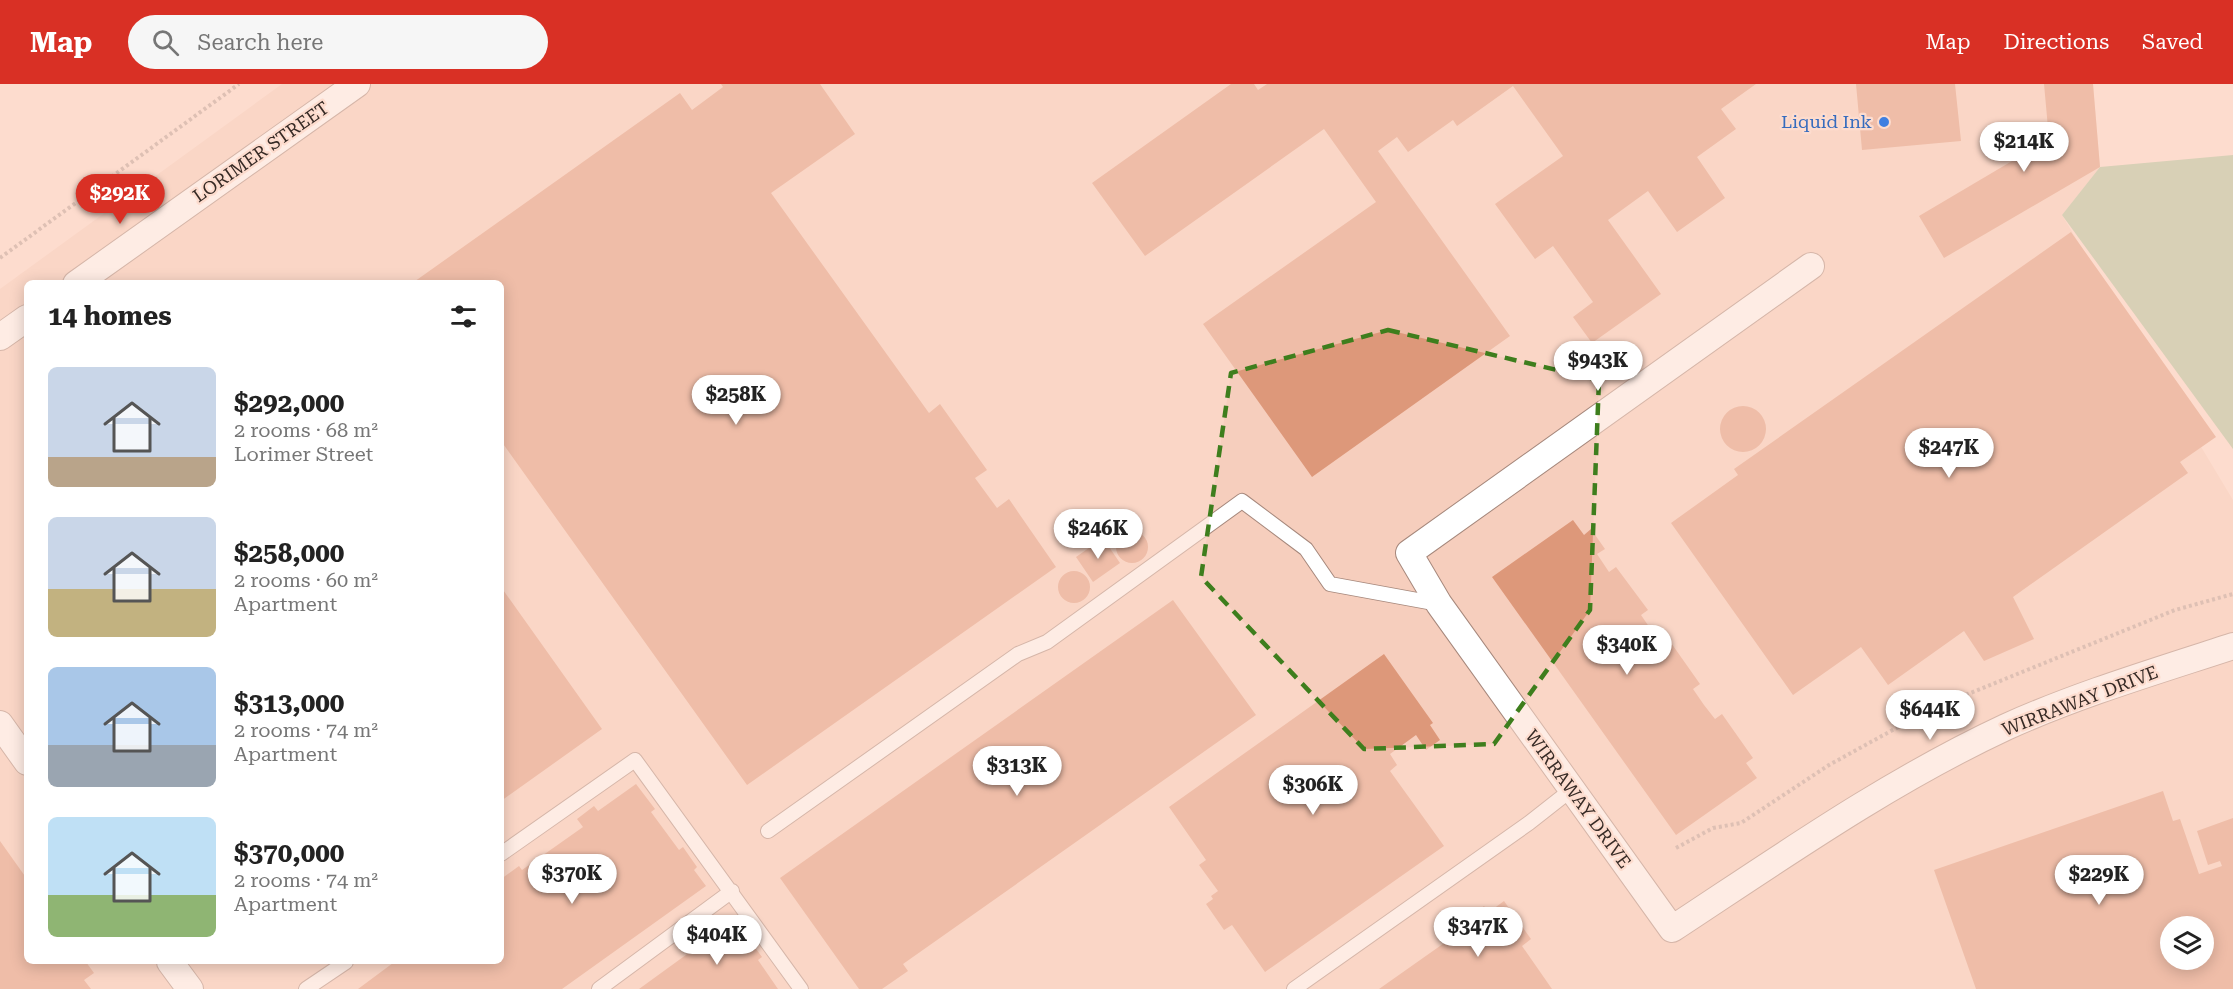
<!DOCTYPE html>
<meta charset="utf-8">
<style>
body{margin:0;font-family:"Roboto Serif",serif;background:#f6f6f6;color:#222;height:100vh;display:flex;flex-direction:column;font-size:22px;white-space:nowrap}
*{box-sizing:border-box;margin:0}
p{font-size:20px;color:#767676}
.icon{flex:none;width:33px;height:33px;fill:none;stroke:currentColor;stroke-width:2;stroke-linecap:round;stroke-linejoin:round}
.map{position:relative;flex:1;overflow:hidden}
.side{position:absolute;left:24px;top:196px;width:480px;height:684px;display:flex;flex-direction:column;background:#fff;border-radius:9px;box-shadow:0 3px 15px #0003}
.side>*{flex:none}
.tools{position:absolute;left:2160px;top:832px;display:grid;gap:12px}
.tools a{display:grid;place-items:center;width:54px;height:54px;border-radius:50%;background:#fff;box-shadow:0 3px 15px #0003;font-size:30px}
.price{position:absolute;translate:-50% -51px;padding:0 14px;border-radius:21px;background:#fff;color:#222;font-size:20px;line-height:39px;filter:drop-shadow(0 2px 3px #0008)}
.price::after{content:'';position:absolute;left:50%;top:36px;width:18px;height:14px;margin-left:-9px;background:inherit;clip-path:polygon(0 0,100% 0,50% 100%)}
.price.on{background:#d93025;color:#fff}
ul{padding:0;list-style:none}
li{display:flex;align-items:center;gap:18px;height:150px;padding:0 24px}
li span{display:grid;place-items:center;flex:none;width:168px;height:120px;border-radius:9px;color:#555}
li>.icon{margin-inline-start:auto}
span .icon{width:72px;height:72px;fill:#fffc;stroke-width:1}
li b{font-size:26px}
h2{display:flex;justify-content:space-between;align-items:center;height:72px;padding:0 24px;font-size:26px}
header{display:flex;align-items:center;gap:36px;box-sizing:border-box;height:84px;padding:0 30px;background:#d93025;color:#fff}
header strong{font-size:28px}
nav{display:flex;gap:33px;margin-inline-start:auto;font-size:21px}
.search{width:420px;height:54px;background:#f6f6f6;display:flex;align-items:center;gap:15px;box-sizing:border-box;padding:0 21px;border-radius:33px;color:#767676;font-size:22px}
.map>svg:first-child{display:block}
.built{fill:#f6cebd;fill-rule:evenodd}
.green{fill:#abc09a}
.building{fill:#dd987a;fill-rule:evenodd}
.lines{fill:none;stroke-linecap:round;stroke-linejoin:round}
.lane-casing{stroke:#a6887c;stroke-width:16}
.street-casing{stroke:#a6887c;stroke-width:28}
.path{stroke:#b89e94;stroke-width:4;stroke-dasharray:3 3;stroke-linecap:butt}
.lane{stroke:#fff;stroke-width:14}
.street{stroke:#fff;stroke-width:26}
.marked{fill:none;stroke:#3e7e1d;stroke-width:4.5;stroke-dasharray:12 8;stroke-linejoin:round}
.shop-dot{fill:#3f7fe0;stroke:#fddcce;stroke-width:2}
.labels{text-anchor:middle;stroke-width:4.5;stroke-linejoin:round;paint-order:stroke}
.shop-label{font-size:18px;fill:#366cbe;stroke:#fddcce;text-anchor:end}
.street-label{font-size:18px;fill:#362a25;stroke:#fddcce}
</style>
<header>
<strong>Map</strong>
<div class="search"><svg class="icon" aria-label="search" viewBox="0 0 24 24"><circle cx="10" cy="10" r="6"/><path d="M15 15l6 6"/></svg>Search here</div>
<nav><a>Map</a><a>Directions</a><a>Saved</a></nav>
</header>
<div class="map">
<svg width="2233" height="905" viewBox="0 0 2233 905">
<rect width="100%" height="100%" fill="#fddcce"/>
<path class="built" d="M 282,0 L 2093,0 L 2100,83 L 2062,131 L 2233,416 L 2233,905 L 0,905 L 0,205 ZM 27,200 L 501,200 L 501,878 L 27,878 ZM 2170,843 L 2204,843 L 2204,876 L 2170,876 Z"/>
<path class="green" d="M 2233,71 L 2233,365 L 2062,131 L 2100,83 Z"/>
<path class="building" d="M 721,0 L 820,0 L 855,50 L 771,109 L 929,329 L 940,320 L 987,386 L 975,394 L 997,424 L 1009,415 L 1056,483 L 747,701 L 501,357 L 501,200 L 411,200 L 680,9 L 692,26 L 723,3 Z
M 1231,0 L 1254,0 L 1258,6 L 1267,0 L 1756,0 L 1721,25 L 1736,45 L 1697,73 L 1725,114 L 1677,148 L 1648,107 L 1608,136 L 1661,210 L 1592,259 L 1573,233 L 1593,218 L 1553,162 L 1535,175 L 1495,120 L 1563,72 L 1513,2 L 1457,42 L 1453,36 L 1408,68 L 1397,53 L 1378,67 L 1510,252 L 1312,393 L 1203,240 L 1376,118 L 1324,45 L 1145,172 L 1092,99 Z
M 1856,0 L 1955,0 L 1961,57 L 1862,66 Z
M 2044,0 L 2093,0 L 2100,83 L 1944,174 L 1919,132 L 2029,67 L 2050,66 Z
M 2071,148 L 2216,353 L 2180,378 L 2188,389 L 2013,513 L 2034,555 L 1984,577 L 1964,547 L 1888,601 L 1861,563 L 1793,611 L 1671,439 L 1738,391 L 1734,385 Z
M1720 345a23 23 0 1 1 46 0a23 23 0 1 1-46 0Z
M 1573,436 L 1584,451 L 1591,445 L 1605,465 L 1597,470 L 1609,488 L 1616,483 L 1648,526 L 1641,531 L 1652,547 L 1662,561 L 1669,556 L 1700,600 L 1693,605 L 1704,621 L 1715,635 L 1722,630 L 1753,674 L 1746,679 L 1757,694 L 1676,751 L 1492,493 Z
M1116 463a16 16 0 1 1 32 0a16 16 0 1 1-32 0Z
M 1103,454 L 1120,479 L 1093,498 L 1076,473 Z
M1058 503a16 16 0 1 1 32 0a16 16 0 1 1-32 0Z
M 501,503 L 602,645 L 501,717 Z
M 1173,516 L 1256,631 L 903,880 L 908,887 L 882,905 L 859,905 L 780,794 Z
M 1384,570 L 1433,639 L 1430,641 L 1440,656 L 1426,666 L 1416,651 L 1390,670 L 1397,681 L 1390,687 L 1444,762 L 1265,888 L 1232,841 L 1224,846 L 1206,820 L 1213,815 L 1211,812 L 1218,807 L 1199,781 L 1206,776 L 1169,723 Z
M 636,700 L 655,725 L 651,728 L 679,766 L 683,763 L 697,783 L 694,786 L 706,802 L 562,905 L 358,905 L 393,879 L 392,878 L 501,878 L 501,795 L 519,782 L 522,786 L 583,743 L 577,735 L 594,722 L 598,727 Z
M 2163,707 L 2173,737 L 2180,735 L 2199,790 L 2222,782 L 2220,777 L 2208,781 L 2197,747 L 2233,734 L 2233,905 L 1976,905 L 1934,786 ZM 2170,843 L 2204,843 L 2204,876 L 2170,876 Z
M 0,757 L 27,795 L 27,878 L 86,878 L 94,889 L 84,896 L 91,905 L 0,905 Z
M 1504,817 L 1531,855 L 1522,862 L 1552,905 L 1379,905 L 1474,838 L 1470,832 L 1484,822 L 1489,828 Z
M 730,839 L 744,858 L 748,854 L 762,873 L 758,876 L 778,905 L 639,905 Z"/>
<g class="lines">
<g class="lane-casing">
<path id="lane" d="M 768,747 L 1018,570 L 1047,558 L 1242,417 L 1306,465 L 1330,500 L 1439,520
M 501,770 L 635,676 L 801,905
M 306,905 L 346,878
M 599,905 L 732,807
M 1294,905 L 1529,739 L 1571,706"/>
</g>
<g class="street-casing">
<path id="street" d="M 1811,182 L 1409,469 L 1439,520 L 1672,845 C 1780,774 1888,698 2006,643 C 2079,610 2157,587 2233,562
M 76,200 L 357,0
M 0,253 L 27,234
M 0,640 L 27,678
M 170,878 L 190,905"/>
</g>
<path class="path" d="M 0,174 L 239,0
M 1676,764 L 1713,744 L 1741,739 L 1829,681 L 1931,625 L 2175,526 L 2233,510"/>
<use href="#lane" class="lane"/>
<use href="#street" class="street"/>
</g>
<path d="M0 0H2233V905H0ZM 1388,246 L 1599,296 L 1590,526 L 1494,660 L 1364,665 L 1201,493 L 1231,289 Z" fill="#fddcce" fill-opacity=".55" fill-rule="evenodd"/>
<path class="marked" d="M 1388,246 L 1599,296 L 1590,526 L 1494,660 L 1364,665 L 1201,493 L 1231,289 Z"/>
<circle class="shop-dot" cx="1884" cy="38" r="6"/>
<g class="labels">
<g class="shop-label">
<text x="1872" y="44">Liquid Ink</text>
</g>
<g class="street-label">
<text transform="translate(261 68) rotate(-35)" y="6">LORIMER STREET</text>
<text transform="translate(2080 617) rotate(-21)" y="6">WIRRAWAY DRIVE</text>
<text transform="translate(1578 715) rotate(54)" y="6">WIRRAWAY DRIVE</text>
</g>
</g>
</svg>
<div class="tools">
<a><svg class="icon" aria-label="layers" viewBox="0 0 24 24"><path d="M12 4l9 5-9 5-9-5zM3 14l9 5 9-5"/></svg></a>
</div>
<b class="price" style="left:2024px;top:89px">$214K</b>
<b class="price on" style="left:120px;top:141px">$292K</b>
<b class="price" style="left:1598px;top:308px">$943K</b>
<b class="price" style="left:736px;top:342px">$258K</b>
<b class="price" style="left:1949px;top:395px">$247K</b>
<b class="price" style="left:1098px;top:476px">$246K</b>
<b class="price" style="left:1627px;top:592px">$340K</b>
<b class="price" style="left:1930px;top:657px">$644K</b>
<b class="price" style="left:1017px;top:713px">$313K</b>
<b class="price" style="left:1313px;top:732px">$306K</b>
<b class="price" style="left:572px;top:821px">$370K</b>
<b class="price" style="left:2099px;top:822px">$229K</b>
<b class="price" style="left:1478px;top:874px">$347K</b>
<b class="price" style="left:717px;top:882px">$404K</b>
<section class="side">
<h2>14 homes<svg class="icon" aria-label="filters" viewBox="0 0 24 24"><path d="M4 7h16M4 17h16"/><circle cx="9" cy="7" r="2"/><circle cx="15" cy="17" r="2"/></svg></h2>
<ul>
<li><span style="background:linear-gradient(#c9d6e8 75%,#b9a48a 0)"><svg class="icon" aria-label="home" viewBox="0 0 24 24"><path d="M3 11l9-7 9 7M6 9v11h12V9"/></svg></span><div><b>$292,000</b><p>2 rooms · 68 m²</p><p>Lorimer Street</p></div></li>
<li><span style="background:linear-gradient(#c9d6e8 60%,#c2b280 0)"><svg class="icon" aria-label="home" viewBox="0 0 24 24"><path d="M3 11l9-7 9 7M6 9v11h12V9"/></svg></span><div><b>$258,000</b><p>2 rooms · 60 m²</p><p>Apartment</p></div></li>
<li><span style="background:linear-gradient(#a9c7e8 65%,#9aa5b1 0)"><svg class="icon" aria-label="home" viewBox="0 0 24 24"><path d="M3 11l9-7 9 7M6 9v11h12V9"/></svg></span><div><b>$313,000</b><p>2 rooms · 74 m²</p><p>Apartment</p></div></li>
<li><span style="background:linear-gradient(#bfe0f5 65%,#8fb573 0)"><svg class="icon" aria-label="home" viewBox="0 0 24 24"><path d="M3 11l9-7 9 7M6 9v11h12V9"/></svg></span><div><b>$370,000</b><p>2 rooms · 74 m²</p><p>Apartment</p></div></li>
</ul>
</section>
</div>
